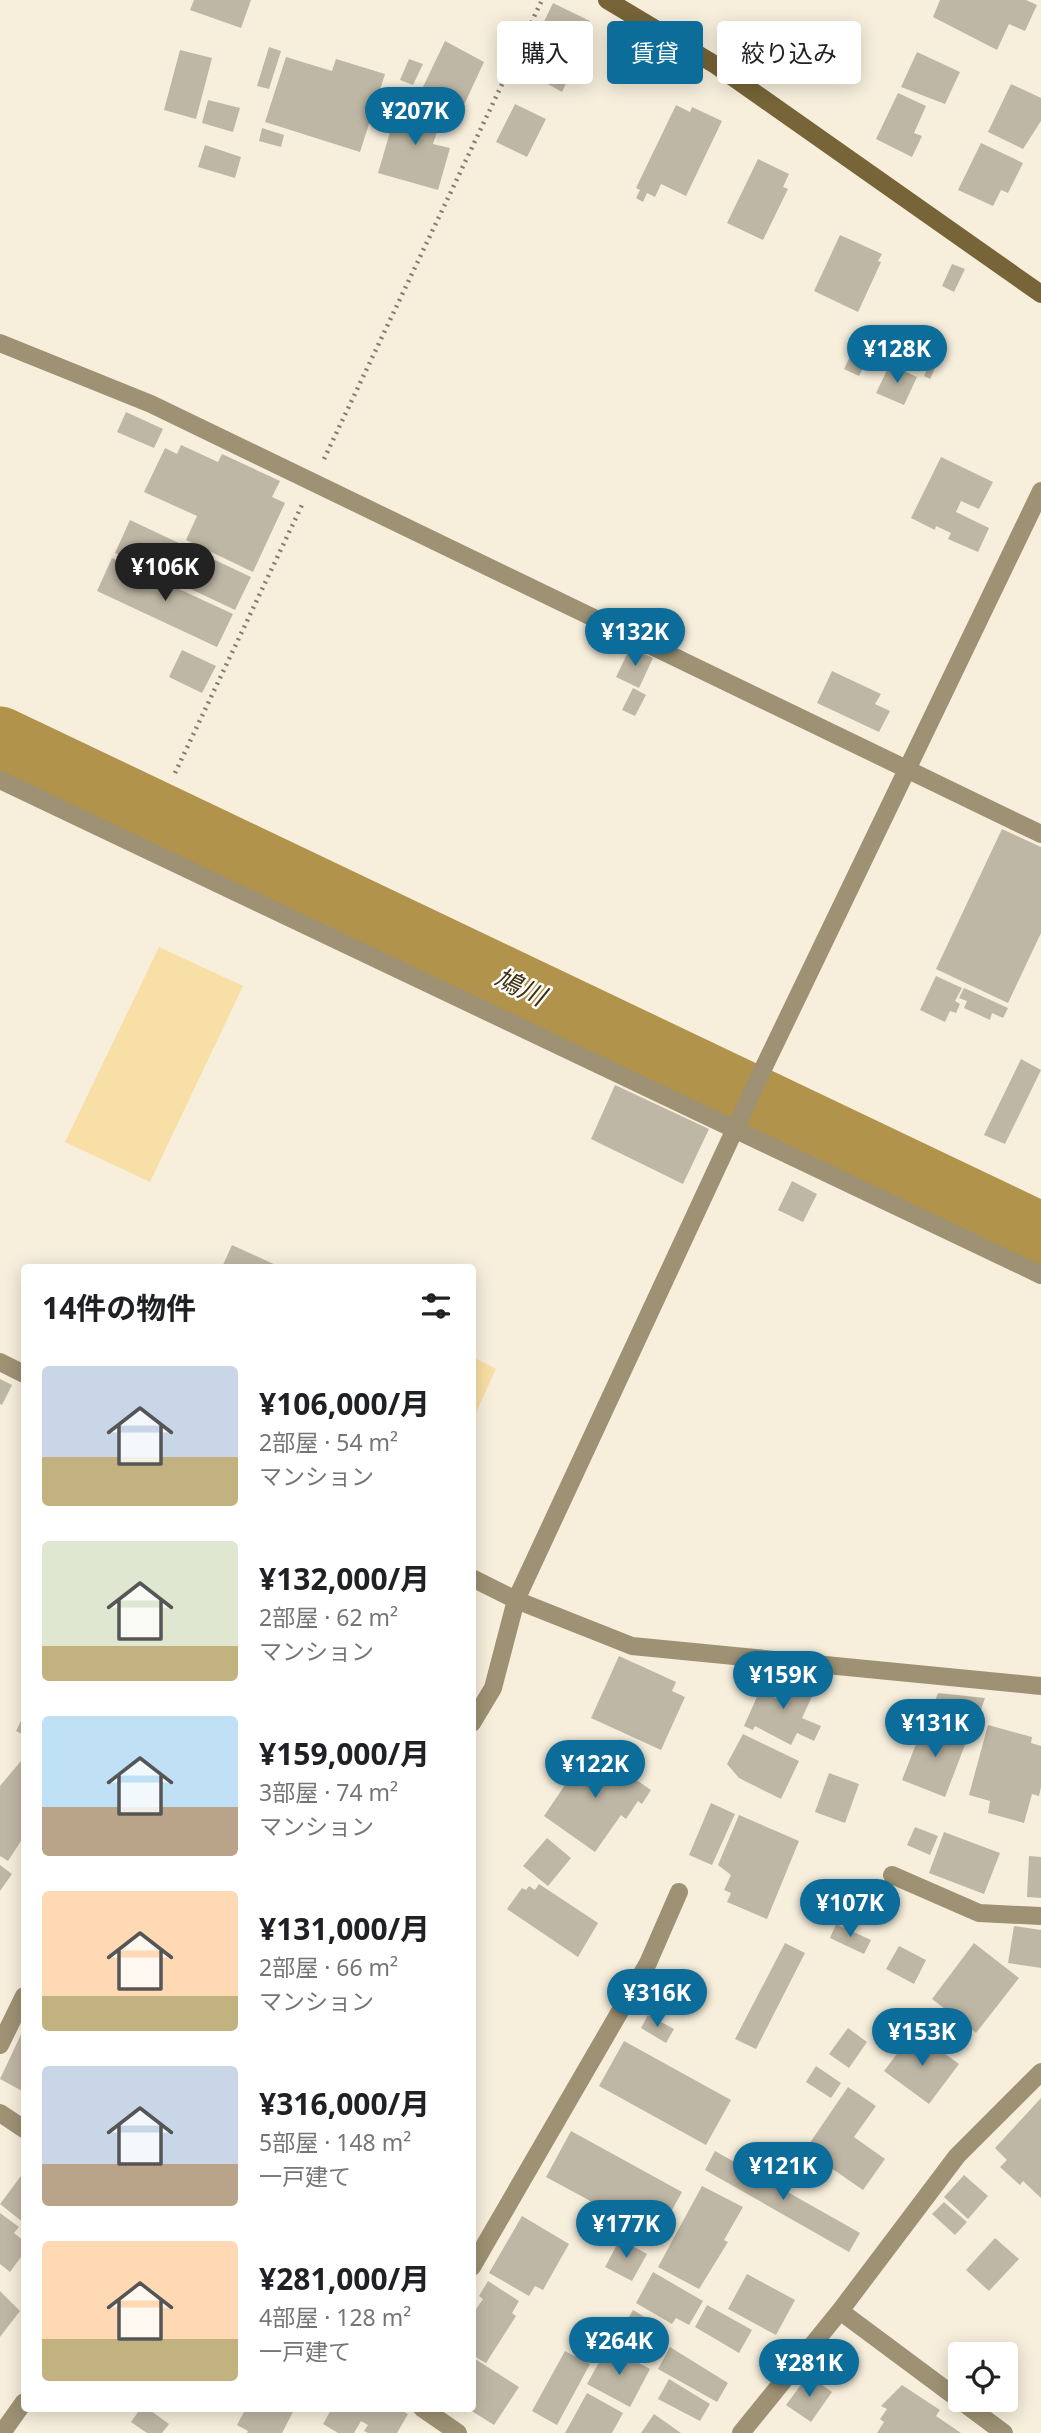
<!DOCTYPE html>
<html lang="ja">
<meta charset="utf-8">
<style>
body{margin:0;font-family:"Noto Sans","Noto Sans JP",sans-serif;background:#f6f6f6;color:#202124;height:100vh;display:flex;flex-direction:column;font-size:26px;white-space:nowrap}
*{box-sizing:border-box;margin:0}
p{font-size:23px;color:#757577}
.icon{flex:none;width:38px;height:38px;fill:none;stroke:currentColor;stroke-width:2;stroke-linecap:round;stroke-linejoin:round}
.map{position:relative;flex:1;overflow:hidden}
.side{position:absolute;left:21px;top:1264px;width:455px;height:1148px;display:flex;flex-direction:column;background:#fff;border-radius:7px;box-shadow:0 4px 18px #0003}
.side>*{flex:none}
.guide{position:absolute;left:497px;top:21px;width:438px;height:63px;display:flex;gap:14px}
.fabs{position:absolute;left:948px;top:2342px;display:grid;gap:14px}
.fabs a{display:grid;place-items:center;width:70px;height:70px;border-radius:7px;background:#fff;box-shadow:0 4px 18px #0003;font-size:35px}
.price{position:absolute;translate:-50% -60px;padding:0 16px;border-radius:24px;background:#0c6d9b;color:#fff;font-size:23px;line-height:46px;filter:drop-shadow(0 2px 4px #0008)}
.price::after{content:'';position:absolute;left:50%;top:42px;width:21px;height:16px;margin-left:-10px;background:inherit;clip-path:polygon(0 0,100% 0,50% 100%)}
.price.on{background:#222;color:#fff}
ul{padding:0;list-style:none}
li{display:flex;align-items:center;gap:21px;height:175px;padding:0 21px}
li span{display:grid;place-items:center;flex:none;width:196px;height:140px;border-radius:7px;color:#555}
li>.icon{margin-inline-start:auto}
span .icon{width:84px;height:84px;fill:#fffc;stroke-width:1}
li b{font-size:30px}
h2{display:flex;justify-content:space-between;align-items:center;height:84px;padding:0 21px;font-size:30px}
.tag{padding:0 24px;border-radius:7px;background:#fff;box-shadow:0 4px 18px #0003;font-size:24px;line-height:63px}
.tag.on{background:#0c6d9b;color:#fff}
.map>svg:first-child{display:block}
.green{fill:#f8dfa5}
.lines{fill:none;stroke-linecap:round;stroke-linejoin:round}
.river{stroke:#b1934b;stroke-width:65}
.building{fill:#bfb7a5}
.path{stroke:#837d71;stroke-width:4.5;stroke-dasharray:2 5;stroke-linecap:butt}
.lane{stroke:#9e9174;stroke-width:18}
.street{stroke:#9e9174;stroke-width:18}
.secondary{stroke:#776438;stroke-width:18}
.labels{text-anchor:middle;stroke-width:5;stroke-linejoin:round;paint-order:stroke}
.water-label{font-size:26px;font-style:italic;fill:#3f3212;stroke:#fefdf9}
</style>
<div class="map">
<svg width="1041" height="2433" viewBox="0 0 1041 2433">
<rect width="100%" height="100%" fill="#f7efdc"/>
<path class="green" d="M 159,947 L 243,986 L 150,1182 L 65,1142 Z
M 473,1357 L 496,1369 L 473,1419 Z"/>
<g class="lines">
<path class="river" d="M 0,739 L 1041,1235"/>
</g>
<path class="building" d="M 194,0 L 251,0 L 241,28 L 190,10 Z
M 940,0 L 1026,0 L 1037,5 L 1025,31 L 1009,24 L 997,50 L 933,17 Z
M 553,3 L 590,21 L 581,41 L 585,43 L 562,92 L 521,69 Z
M 445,41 L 484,62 L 464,105 L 456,101 L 455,104 L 422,89 Z
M 269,47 L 281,51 L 269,89 L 257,86 Z
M 180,50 L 212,58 L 196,119 L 164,110 Z
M 917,52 L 960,72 L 945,104 L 901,87 Z
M 286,57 L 332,71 L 336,59 L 385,74 L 360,152 L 265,122 Z
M 409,59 L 423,64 L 413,85 L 400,80 Z
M 1011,84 L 1041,98 L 1041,121 L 1023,149 L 988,132 Z
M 898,93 L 926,106 L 914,133 L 922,136 L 912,157 L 876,139 Z
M 400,98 L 425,105 L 424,110 L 442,116 L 433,144 L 450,148 L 438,190 L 378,173 Z
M 208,100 L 240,108 L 233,132 L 202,123 Z
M 515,104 L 546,119 L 527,157 L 496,142 Z
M 676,105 L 690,112 L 692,107 L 722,121 L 686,196 L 661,184 L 655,197 L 647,193 L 643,202 L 636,198 L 640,190 L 636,188 Z
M 262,128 L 284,135 L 281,147 L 259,141 Z
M 981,143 L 1023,163 L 1008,193 L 1001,190 L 993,206 L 958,190 Z
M 205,145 L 241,157 L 235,178 L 198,167 Z
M 758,159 L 789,174 L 783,187 L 788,189 L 763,240 L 727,223 Z
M 840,235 L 882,254 L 878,261 L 881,262 L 858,312 L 814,291 Z
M 952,264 L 965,269 L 954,292 L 942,286 Z
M 857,342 L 873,349 L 859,376 L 844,369 Z
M 934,354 L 940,357 L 930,379 L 924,376 Z
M 890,364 L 917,377 L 904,405 L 876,393 Z
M 126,412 L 163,429 L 154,448 L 117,432 Z
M 181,445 L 218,462 L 222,454 L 280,481 L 272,497 L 285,503 L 253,572 L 186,540 L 197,516 L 144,492 L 165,448 L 177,454 Z
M 941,457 L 993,482 L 979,509 L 961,501 L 956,512 L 989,528 L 978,552 L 948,539 L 951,533 L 936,526 L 935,530 L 911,518 Z
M 130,520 L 251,577 L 235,610 L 115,553 Z
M 112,558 L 233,614 L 217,647 L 97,591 Z
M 630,648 L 653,658 L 639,688 L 616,677 Z
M 182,650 L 216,666 L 202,693 L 169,677 Z
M 832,671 L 881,694 L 875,704 L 890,711 L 879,732 L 817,703 Z
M 633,688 L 646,695 L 635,716 L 622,710 Z
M 1002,829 L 1041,847 L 1041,933 L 1008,1003 L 936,969 Z
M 936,976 L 962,988 L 955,1001 L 960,1004 L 956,1013 L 950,1011 L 945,1022 L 920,1010 Z
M 964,988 L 1008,1008 L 1003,1018 L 992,1013 L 990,1020 L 964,1008 L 967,1001 L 959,998 Z
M 1021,1059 L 1041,1070 L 1005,1144 L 984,1135 Z
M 615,1085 L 709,1129 L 683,1184 L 591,1139 Z
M 792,1181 L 817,1194 L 803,1222 L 778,1210 Z
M 232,1245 L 280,1267 L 222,1267 Z
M 0,1379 L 12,1385 L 2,1405 L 0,1404 Z
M 619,1656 L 676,1682 L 672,1691 L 685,1697 L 661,1750 L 591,1718 Z
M 768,1672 L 782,1678 L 773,1697 L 780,1700 L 789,1679 L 815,1690 L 802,1718 L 821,1726 L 814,1741 L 797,1733 L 791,1745 L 755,1726 L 753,1730 L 744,1726 Z
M 938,1693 L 985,1698 L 973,1733 L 929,1718 Z
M 24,1715 L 24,1735 L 16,1731 Z
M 925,1721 L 968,1737 L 945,1797 L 902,1780 Z
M 988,1725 L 1032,1737 L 1031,1743 L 1041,1746 L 1041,1787 L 1039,1796 L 1032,1794 L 1024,1823 L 988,1813 L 990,1801 L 969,1795 Z
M 743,1734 L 799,1761 L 781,1799 L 739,1778 L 727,1764 Z
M 590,1748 L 651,1790 L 642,1804 L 638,1801 L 626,1819 L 621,1815 L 595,1852 L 544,1816 Z
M 21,1761 L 24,1763 L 24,1843 L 21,1841 L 8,1861 L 0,1856 L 0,1786 Z
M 829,1773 L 859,1784 L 845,1823 L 815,1812 Z
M 711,1803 L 735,1814 L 712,1865 L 689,1855 Z
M 739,1815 L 799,1841 L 767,1919 L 727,1902 L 731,1893 L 724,1890 L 731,1875 L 718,1865 Z
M 915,1827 L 938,1836 L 930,1855 L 907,1845 Z
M 944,1832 L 1000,1853 L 984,1894 L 929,1873 Z
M 547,1838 L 571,1858 L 548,1886 L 523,1866 Z
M 1029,1856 L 1041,1857 L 1041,1898 L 1027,1897 Z
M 0,1865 L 12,1874 L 0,1891 Z
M 539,1884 L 598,1923 L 578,1957 L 507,1909 L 522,1888 L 526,1890 L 529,1886 L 535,1890 Z
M 836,1924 L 871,1940 L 864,1954 L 830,1938 Z
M 1014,1926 L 1041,1930 L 1041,1968 L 1008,1963 Z
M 785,1943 L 805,1953 L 756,2049 L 735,2039 Z
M 974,1943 L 1019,1978 L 976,2033 L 932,1999 Z
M 899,1946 L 926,1960 L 914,1984 L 886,1969 Z
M 648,2015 L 674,2029 L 666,2043 L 641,2028 Z
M 24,2028 L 24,2092 L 0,2079 Z
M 848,2028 L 867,2042 L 849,2068 L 829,2054 Z
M 914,2031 L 959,2064 L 929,2104 L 884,2071 Z
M 624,2041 L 731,2100 L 706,2145 L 599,2086 Z
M 816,2066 L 841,2083 L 831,2098 L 806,2082 Z
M 848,2087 L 876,2106 L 854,2137 L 885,2159 L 863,2190 L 805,2150 Z
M 1041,2098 L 1041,2198 L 1023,2181 L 1020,2185 L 1000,2167 L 1007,2160 L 995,2148 Z
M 571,2131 L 682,2192 L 657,2237 L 546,2177 Z
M 715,2151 L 860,2233 L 849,2252 L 705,2170 Z
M 24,2172 L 24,2223 L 0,2204 Z
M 964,2175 L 988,2196 L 968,2219 L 944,2197 Z
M 702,2186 L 743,2207 L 724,2240 L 728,2242 L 699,2289 L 658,2267 Z
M 944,2202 L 967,2222 L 955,2235 L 932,2214 Z
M 0,2213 L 19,2227 L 14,2233 L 24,2241 L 24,2253 L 10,2272 L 0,2264 Z
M 522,2216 L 569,2244 L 543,2290 L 535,2286 L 529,2296 L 489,2273 Z
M 995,2238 L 1019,2259 L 989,2291 L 966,2270 Z
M 620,2239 L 647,2254 L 632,2281 L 605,2267 Z
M 653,2272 L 703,2301 L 689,2325 L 676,2318 L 672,2324 L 636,2303 Z
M 747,2274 L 795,2300 L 776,2335 L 728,2309 Z
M 488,2281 L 519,2301 L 512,2313 L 516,2316 L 486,2363 L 472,2355 L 472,2315 L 483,2299 L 479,2296 Z
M 0,2291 L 20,2311 L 0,2337 Z
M 707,2305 L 752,2330 L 739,2353 L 695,2327 Z
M 633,2310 L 665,2329 L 648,2357 L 615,2341 Z
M 608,2346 L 650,2369 L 630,2407 L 587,2384 Z
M 670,2347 L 728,2383 L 717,2402 L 658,2369 Z
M 565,2351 L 590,2364 L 557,2425 L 532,2411 Z
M 472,2357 L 519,2387 L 494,2425 L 467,2408 L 472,2408 Z
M 808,2375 L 832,2392 L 811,2422 L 786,2405 Z
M 669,2379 L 710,2404 L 700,2421 L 658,2399 Z
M 902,2385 L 940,2410 L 936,2416 L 961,2433 L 877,2433 L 884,2422 L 880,2419 L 887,2409 L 881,2406 Z
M 587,2393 L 623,2413 L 612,2433 L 565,2433 Z
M 141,2408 L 147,2408 L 169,2424 L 162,2433 L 147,2433 L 131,2422 Z
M 246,2408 L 295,2408 L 282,2433 L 247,2433 L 248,2431 L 237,2425 Z
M 332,2408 L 397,2408 L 408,2414 L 397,2433 L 368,2433 L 364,2431 L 368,2425 L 361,2421 L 354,2433 L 338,2433 L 323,2424 Z
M 654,2414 L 681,2433 L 641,2433 Z"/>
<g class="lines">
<path class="path" d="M 324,459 L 542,0
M 175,773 L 302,505"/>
<path class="lane" d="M 892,1875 L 979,1913 L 1041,1916"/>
<path class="street" d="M 0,343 L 151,404 L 1041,834
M 0,780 L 1041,1275
M 0,1362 L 24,1374
M 472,1578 L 516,1600 L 632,1646 L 1041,1686
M 472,1723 L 493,1688 L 516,1600 L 762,1071 L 1041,491
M 0,2045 L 24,1996
M 0,2113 L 24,2129
M 472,2267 L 648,1963 L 679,1892
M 840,2311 L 1004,2433
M 422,2408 L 458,2433
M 2,2433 L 24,2402
M 741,2433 L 840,2311 L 957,2156 L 1041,2072"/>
<path class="secondary" d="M 607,0 L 714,64 L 1041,294"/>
</g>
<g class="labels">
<g class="water-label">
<text transform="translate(520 987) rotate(25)" y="9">鳩川</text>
</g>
</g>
</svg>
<div class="fabs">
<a><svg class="icon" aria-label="locate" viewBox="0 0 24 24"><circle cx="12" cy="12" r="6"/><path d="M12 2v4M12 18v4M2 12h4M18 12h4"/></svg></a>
</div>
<b class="price" style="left:415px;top:147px">¥207K</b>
<b class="price" style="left:897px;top:385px">¥128K</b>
<b class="price on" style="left:165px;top:603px">¥106K</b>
<b class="price" style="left:635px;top:668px">¥132K</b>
<b class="price" style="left:783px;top:1711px">¥159K</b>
<b class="price" style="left:935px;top:1759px">¥131K</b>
<b class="price" style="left:595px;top:1800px">¥122K</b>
<b class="price" style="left:850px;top:1939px">¥107K</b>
<b class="price" style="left:657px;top:2029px">¥316K</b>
<b class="price" style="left:922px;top:2068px">¥153K</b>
<b class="price" style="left:783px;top:2202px">¥121K</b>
<b class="price" style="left:626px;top:2260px">¥177K</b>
<b class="price" style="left:619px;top:2377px">¥264K</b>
<b class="price" style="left:809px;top:2399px">¥281K</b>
<div class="guide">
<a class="tag">購入</a>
<a class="tag on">賃貸</a>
<a class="tag">絞り込み</a>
</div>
<section class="side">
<h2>14件の物件<svg class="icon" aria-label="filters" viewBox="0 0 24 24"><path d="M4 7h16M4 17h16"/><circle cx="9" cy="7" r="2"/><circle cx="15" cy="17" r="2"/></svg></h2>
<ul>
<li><span style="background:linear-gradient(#c9d6e8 65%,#c2b280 0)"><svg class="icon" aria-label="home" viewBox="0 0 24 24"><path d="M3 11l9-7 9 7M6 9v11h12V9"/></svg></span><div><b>¥106,000/月</b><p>2部屋 · 54 m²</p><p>マンション</p></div></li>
<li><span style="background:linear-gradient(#dfe7d0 75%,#c2b280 0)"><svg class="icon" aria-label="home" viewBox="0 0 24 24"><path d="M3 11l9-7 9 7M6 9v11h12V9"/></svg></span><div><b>¥132,000/月</b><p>2部屋 · 62 m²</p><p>マンション</p></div></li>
<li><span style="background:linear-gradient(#bfe0f5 65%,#b9a48a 0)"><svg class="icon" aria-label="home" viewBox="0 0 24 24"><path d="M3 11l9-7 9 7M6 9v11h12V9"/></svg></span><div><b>¥159,000/月</b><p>3部屋 · 74 m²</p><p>マンション</p></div></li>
<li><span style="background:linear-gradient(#ffd9b3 75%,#c2b280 0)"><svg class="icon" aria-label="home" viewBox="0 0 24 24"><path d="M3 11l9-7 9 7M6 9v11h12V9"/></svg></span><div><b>¥131,000/月</b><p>2部屋 · 66 m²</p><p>マンション</p></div></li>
<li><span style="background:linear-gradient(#c9d6e8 70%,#b9a48a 0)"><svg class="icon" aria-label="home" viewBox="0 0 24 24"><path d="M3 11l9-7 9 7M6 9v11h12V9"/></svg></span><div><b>¥316,000/月</b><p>5部屋 · 148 m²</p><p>一戸建て</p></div></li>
<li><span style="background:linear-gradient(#ffd9b3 70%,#c2b280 0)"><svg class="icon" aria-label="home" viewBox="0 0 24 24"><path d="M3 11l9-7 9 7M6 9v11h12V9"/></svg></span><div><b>¥281,000/月</b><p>4部屋 · 128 m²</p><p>一戸建て</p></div></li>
</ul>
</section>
</div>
